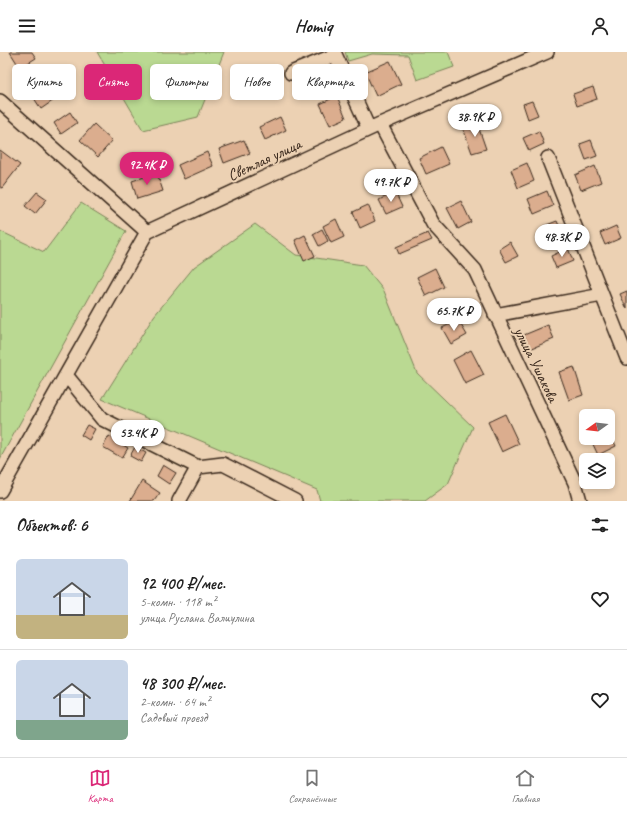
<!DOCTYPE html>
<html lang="ru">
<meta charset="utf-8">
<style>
body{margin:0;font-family:Caveat,sans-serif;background:#f2f2f2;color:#222;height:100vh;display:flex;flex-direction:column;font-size:15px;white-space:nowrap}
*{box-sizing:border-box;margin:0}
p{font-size:13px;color:#767676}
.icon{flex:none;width:22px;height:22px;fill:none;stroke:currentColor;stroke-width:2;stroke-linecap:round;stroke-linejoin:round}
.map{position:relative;height:449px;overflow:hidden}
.drawer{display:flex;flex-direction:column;background:#fff;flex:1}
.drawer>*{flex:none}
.banner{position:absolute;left:12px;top:12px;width:400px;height:36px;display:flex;gap:8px}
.needle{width:26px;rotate:255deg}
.tools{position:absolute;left:579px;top:357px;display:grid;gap:8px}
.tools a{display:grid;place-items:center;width:36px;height:36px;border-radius:6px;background:#fff;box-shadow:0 2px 6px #0003;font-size:20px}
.price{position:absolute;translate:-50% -34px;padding:0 9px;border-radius:14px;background:#fff;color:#222;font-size:13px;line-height:26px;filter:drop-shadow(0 1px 2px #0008)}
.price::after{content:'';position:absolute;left:50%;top:24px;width:12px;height:9px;margin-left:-6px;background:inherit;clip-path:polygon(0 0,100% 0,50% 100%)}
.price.active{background:#db2777;color:#fff}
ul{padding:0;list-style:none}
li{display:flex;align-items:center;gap:12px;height:100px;padding:0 16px}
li+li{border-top:1px solid #e0e0e0}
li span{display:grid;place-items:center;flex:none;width:112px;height:80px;border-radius:6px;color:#555}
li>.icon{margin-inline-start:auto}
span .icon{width:48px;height:48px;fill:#fffc;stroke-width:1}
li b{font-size:17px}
h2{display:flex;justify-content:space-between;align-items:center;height:48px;padding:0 16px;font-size:17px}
.pill{padding:0 14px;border-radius:6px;background:#fff;box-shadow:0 2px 6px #0003;font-size:14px;line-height:36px}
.pill.active{background:#db2777;color:#fff}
header{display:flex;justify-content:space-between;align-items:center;height:52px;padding:0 16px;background:#fff;font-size:18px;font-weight:800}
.tab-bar{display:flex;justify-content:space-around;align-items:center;height:56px;border-top:1px solid #e0e0e0;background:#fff;font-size:11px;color:#767676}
.tab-bar a{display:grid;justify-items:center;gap:2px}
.tab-bar .active{color:#db2777}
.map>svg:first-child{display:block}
.green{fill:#bad992;stroke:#7a8258}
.building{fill:#dbad8e;stroke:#3b2a1e}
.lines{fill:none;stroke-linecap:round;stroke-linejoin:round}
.minor-casing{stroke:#3b2a1e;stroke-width:16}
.minor{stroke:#ecd1b3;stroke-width:13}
.labels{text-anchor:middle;stroke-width:4;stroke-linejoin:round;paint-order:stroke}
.street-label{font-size:16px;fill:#3b2a1e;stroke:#ecd1b3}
</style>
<header><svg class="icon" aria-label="menu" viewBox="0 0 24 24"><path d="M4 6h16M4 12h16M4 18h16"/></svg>Homiq<svg class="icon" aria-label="person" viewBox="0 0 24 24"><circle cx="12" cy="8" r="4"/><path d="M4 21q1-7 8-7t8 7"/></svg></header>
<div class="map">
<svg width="627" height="449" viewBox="0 0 627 449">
<rect width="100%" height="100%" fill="#ecd1b3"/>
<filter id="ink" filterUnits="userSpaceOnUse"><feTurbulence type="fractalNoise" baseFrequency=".025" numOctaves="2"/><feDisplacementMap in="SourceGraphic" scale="8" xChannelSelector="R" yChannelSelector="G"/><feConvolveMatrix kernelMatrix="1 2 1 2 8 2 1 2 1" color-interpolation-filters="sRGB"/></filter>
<g filter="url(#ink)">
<path class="green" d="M 97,0 L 224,0 L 198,65 L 143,78 Z
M 345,0 L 448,0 L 454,15 L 417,28 L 408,3 L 372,2 L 348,9 Z
M 81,151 L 126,179 L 0,407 L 0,179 L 44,200 Z
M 255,172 L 296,203 L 363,213 L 384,239 L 417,321 L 473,375 L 448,432 L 425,449 L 320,449 L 317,438 L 102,347 L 154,264 L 194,215 Z"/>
<path class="building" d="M 10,0 L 32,0 L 36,6 L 20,16 Z
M 390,9 L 401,32 L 376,44 L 365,20 Z
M 48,17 L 64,41 L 41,57 L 25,32 Z
M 319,23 L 325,35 L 311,42 L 305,30 Z
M 593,35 L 597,47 L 577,54 L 573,42 Z
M 337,44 L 346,66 L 330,73 L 320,52 Z
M 532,49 L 538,63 L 528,67 L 523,52 Z
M 70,60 L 77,71 L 61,82 L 54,71 Z
M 280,65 L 286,78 L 265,88 L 259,75 Z
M 477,71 L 486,97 L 472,101 L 463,76 Z
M 94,72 L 112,89 L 98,105 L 80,88 Z
M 539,79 L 544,92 L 529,99 L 523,86 Z
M 244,88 L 250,101 L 224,111 L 219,97 Z
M 591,88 L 597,104 L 586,108 L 580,92 Z
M 441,95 L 449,112 L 426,122 L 419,106 Z
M 0,98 L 20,113 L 2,136 L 0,135 Z
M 207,100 L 213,114 L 184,127 L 178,113 Z
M 527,111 L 534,129 L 518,136 L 511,118 Z
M 595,114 L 601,130 L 581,138 L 575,123 Z
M 157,121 L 163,139 L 137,147 L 132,129 Z
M 547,139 L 553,154 L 534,162 L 528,147 Z
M 37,140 L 47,147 L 35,162 L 25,154 Z
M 395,140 L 402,155 L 386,162 L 379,148 Z
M 461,149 L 471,170 L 458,177 L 447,156 Z
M 368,153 L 375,169 L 360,176 L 353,160 Z
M 336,167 L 344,185 L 331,191 L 323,174 Z
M 557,169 L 565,188 L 552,193 L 544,174 Z
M 616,174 L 621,186 L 605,193 L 600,181 Z
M 322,177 L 328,189 L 319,194 L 313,182 Z
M 428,181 L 432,188 L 399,202 L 396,195 Z
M 305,183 L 315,204 L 304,209 L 295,188 Z
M 510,190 L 518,204 L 506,210 L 499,197 Z
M 568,196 L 573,209 L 556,216 L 551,204 Z
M 435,216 L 444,235 L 426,244 L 417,225 Z
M 627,239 L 627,257 L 620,242 Z
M 458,268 L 467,283 L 451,292 L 442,276 Z
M 548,273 L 554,287 L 530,297 L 524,283 Z
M 471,298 L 484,323 L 465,332 L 453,308 Z
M 574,315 L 583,343 L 569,348 L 559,320 Z
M 505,362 L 519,392 L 502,400 L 488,370 Z
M 87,373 L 95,377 L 89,388 L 81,383 Z
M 608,377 L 616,394 L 598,403 L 590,386 L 608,386 Z
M 109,384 L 128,396 L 122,406 L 103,395 Z
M 135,395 L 146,401 L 141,410 L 130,404 Z
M 163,413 L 176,421 L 169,432 L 157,424 Z
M 142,429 L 160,441 L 154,449 L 130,449 Z"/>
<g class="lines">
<g class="minor-casing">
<path id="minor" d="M 334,0 L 369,77
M 291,21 L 335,3
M 0,49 L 147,180
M 380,72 L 433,172 L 475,218 L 575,431 L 580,449
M 548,106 L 627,306
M 495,263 L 602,243
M 66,323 L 102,367 L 198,415 L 223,412 L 295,449
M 0,439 L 147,180 L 380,72 L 547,0
M 179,449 L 198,415"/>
</g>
<use href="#minor" class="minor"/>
</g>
</g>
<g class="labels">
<g class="street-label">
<text transform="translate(264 107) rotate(-25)" y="6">Светлая улица</text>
<text transform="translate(537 312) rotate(64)" y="6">улица Ушакова</text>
</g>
</g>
</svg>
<div class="tools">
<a><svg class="needle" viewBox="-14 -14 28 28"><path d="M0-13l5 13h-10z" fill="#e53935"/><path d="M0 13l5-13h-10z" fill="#767676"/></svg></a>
<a><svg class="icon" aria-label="layers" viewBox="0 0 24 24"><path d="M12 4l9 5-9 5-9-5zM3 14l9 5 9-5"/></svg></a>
</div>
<b class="price" style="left:475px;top:86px">38.9K ₽</b>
<b class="price active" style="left:147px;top:134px">92.4K ₽</b>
<b class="price" style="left:391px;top:151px">49.7K ₽</b>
<b class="price" style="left:562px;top:206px">48.3K ₽</b>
<b class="price" style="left:454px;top:280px">65.7K ₽</b>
<b class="price" style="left:138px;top:402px">53.4K ₽</b>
<div class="banner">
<a class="pill">Купить</a>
<a class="pill active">Снять</a>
<a class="pill">Фильтры</a>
<a class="pill">Новое</a>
<a class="pill">Квартира</a>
</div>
</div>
<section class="drawer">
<h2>Объектов: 6<svg class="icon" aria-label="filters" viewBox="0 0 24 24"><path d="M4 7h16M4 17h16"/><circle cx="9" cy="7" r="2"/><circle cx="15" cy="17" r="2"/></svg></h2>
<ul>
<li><span style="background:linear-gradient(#c9d6e8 70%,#c2b280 0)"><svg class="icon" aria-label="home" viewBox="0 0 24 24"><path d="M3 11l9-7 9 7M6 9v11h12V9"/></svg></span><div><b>92 400 ₽/мес.</b><p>5-комн. · 118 m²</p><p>улица Руслана Валиулина</p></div><svg class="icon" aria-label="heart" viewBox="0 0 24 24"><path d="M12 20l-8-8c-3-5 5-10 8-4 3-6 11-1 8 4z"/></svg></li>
<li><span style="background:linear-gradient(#c9d6e8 75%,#7fa58c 0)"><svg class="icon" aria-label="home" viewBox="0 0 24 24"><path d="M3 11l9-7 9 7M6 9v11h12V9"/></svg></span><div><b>48 300 ₽/мес.</b><p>2-комн. · 64 m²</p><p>Садовый проезд</p></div><svg class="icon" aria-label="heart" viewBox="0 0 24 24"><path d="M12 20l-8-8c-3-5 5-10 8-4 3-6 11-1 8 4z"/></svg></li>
</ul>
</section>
<nav class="tab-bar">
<a class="active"><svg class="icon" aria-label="map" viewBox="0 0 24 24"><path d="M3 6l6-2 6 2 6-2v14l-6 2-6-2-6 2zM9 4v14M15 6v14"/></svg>Карта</a>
<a><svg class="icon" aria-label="saved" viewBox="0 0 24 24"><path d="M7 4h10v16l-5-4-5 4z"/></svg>Сохранённые</a>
<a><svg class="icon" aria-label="home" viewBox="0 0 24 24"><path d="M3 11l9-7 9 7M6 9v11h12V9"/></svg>Главная</a>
</nav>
